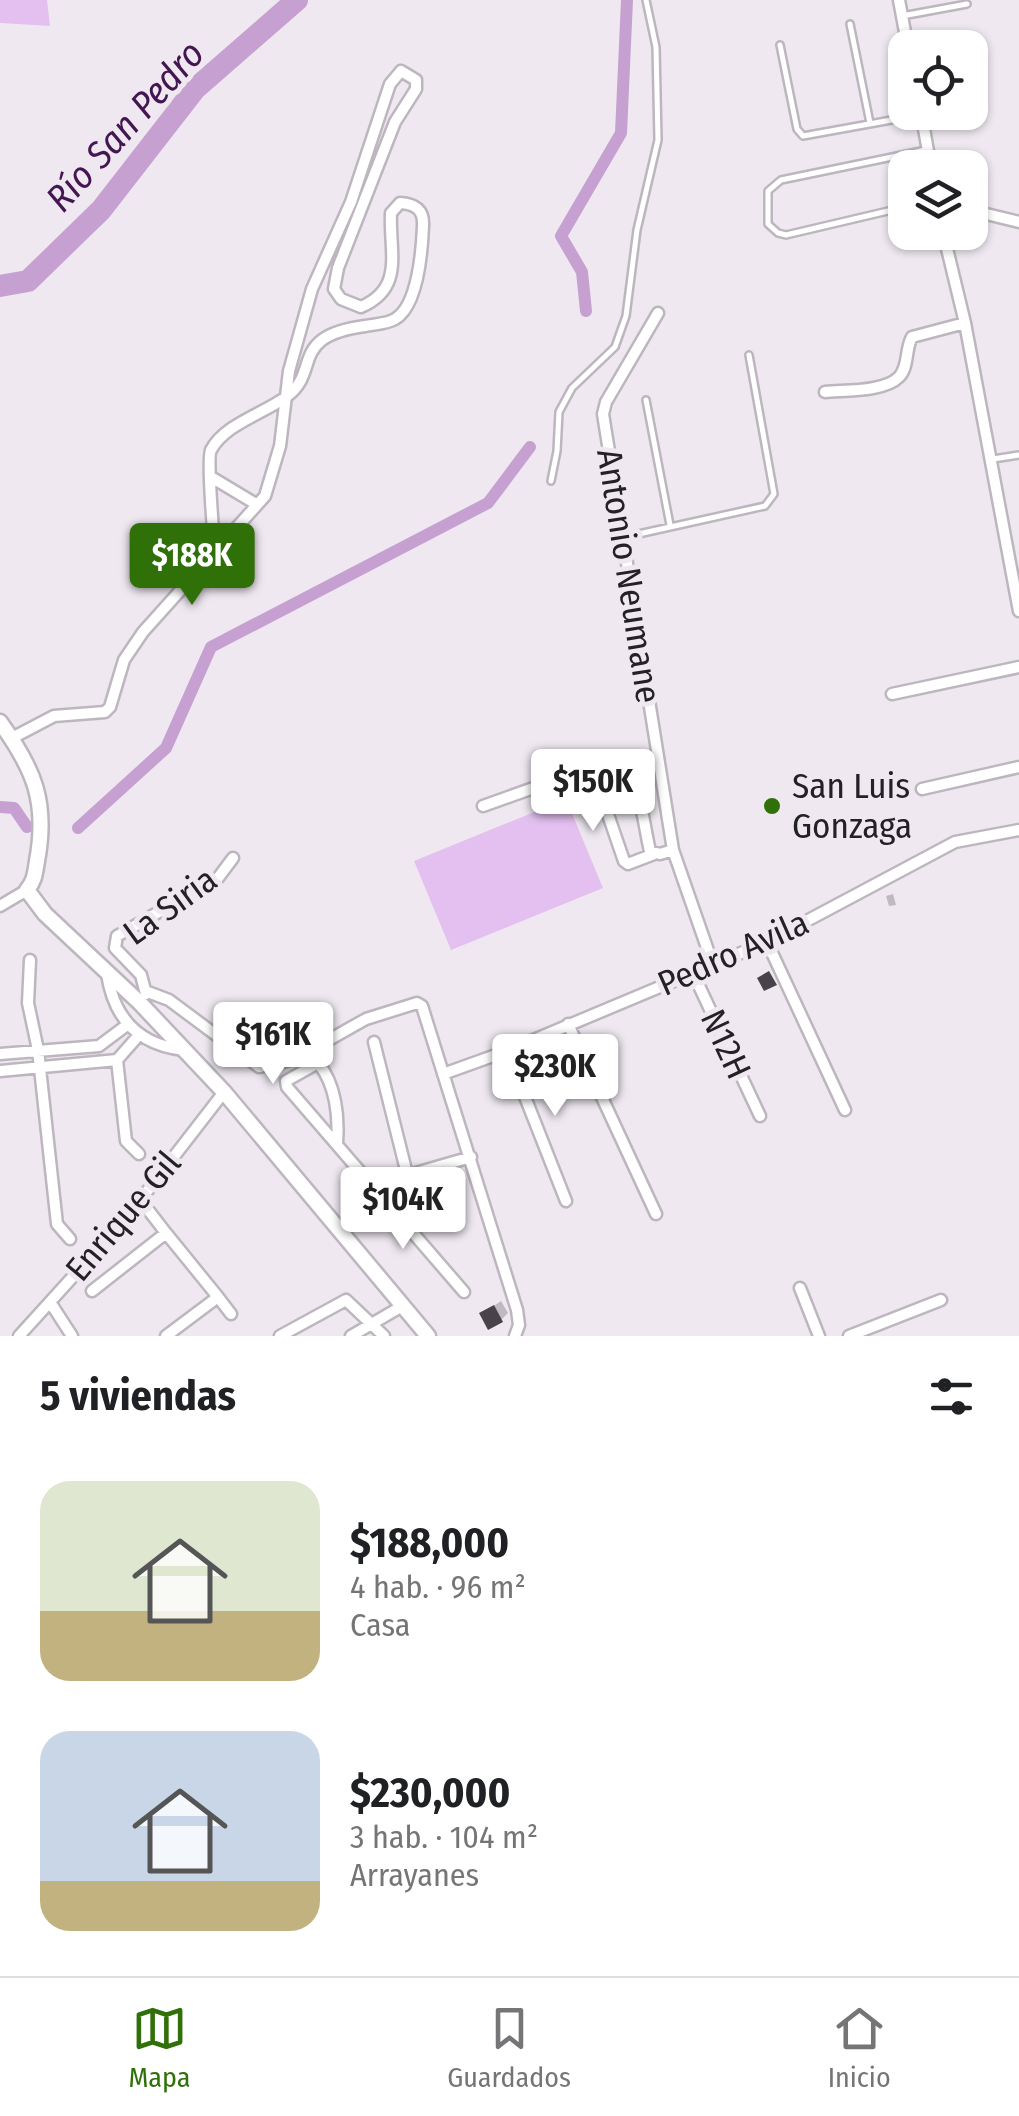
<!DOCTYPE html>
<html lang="es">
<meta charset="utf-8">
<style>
body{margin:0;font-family:"Fira Sans Condensed",sans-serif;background:#f2f2f2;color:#202124;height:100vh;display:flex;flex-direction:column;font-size:38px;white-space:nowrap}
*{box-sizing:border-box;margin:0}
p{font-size:32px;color:#757577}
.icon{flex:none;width:55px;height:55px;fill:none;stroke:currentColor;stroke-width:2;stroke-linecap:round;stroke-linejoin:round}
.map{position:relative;height:1336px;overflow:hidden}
.panel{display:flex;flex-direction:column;background:#fff;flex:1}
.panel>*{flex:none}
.buttons{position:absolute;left:888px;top:30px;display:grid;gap:20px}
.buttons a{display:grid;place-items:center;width:100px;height:100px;border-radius:20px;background:#fff;box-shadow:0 2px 8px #0004;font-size:50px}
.price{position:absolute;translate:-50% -85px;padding:0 22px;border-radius:10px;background:#fff;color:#222;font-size:32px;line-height:65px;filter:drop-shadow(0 2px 5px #0008)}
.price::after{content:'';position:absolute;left:50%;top:60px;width:30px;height:22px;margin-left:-15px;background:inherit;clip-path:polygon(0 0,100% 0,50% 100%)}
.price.current{background:#307008;color:#fff}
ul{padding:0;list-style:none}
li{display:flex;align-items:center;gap:30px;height:250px;padding:0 40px}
li span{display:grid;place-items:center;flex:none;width:280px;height:200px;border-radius:30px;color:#555}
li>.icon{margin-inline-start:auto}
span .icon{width:120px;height:120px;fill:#fffc;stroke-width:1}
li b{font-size:42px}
h2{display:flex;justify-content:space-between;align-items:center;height:120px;padding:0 40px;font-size:42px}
.dock{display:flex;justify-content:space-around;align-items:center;height:140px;border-top:2px solid #e0e0e0;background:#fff;font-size:28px;color:#757577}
.dock a{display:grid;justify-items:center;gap:5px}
.dock .current{color:#307008}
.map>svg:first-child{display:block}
.green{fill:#e4c0f0}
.shadow{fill:#0003}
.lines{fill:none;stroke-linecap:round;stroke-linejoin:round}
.canal{stroke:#c5a0d1;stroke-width:12}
.river{stroke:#c5a0d1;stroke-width:22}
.building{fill:#48424a}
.service-casing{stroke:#bdb6bf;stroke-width:10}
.minor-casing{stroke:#bdb6bf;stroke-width:15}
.secondary-casing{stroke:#bdb6bf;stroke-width:19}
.service{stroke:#fff;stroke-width:5}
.minor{stroke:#fff;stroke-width:10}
.secondary{stroke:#fff;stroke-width:14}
.poi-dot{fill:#307008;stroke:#efe8f1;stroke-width:4}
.labels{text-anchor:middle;stroke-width:10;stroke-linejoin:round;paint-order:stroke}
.street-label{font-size:35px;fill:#232124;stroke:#efe8f1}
.poi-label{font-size:35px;fill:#232124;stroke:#efe8f1;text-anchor:start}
.water-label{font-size:38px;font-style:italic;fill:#431551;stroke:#efe8f1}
</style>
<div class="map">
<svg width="1019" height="1336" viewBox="0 0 1019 1336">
<rect width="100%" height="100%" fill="#efe8f1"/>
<path class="green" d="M 0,0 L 47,0 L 50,26 L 0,23 Z
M 566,799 L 603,888 L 451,950 L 414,861 Z"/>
<path class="shadow" d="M 893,894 L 896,905 L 889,906 L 886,896 Z
M 501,1301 L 508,1313 L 501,1320 L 482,1314 Z"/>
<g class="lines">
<path class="canal" d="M 586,311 L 582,272 L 561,236 L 621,133 L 627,0
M 0,807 L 14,808 L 27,827
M 78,828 L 166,748 L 211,647 L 488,503 L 530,447"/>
<path class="river" d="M 0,286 L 28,281 L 101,210 L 195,89 L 297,0"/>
</g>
<path class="building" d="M 769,971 L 777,985 L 764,991 L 757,978 Z
M 494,1305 L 503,1322 L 488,1330 L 479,1313 Z"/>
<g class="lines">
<g class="service-casing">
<path id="service" d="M 902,16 L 967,4
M 850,24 L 870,123
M 780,45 L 797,129 L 803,136 L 919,115
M 905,207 L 786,235 L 778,233 L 768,224 L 768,191 L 781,180 L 926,150
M 646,400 L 670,525
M 993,459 L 1019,455
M 551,481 L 557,451 L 559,412 L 572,388 L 615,347 L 626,316 L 637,230 L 658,140 L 656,47 L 646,0
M 625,537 L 765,506 L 774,494 L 749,355"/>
</g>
<g class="minor-casing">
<path id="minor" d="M 899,0 L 908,48
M 921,112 L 931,168
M 970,210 L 1019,222
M 943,232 L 965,323 L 1019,611
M 658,313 L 606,402 L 603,414 L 673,850 L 713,965
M 825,392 C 846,390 884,392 899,377 C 909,367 905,349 912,337 L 965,323
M 211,477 L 256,504
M 892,694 L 1019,667
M 12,738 L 54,716 L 105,712 L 110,707 L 124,660 L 143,632 L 265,496 L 280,446 L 289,371 L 312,289 L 351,202 L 390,84 L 401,71 L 416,80 L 416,89 L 395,122 L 338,268 L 334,289 L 341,299 L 361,307 C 405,288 389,252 391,213 L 400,203 C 416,204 424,210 423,226 C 422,250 418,306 395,319 C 387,324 375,324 365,326 C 350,328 334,331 322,340 C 301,356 312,378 286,397 C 263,414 225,424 211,450 C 207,457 213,534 215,548
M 635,786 L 613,790 L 603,800 L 624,861 L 628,864 L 654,854
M 922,789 L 1019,767
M 483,806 L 595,766 L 620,765 C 642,784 643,823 650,851 L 660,854 L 673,850
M 0,906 L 27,890
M 767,942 L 845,1110
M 30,960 L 28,1003 L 38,1050 L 57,1224 L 70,1239
M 693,973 L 760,1116
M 107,974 C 114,1019 139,1045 184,1050
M 148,992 L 169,1000 L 259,1067 L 295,1059 L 366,1019 L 417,1003 L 422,1006 L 517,1310 L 519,1325 L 515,1336
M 146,994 L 141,975 L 115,948 L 117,936 L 218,878 L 233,858
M 568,1024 L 656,1214
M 374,1042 L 407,1174
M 507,1051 L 566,1201
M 0,1054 L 99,1046 L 127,1025
M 117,1060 L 126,1141 L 139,1154
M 0,1071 L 117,1060 L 139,1035
M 443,1074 L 507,1051 L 767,942 L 955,842 L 1019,830
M 337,1143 C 339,1117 336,1084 318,1063 L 286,1081 L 287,1087 L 464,1292
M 374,1185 L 471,1157
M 149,1211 L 166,1233
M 800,1288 L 819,1336
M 92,1291 L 166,1233 L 218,1297 L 166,1336
M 218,1297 L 231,1314
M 50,1302 L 72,1336
M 19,1336 L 128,1216 L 224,1092
M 280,1336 L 346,1300 L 384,1336
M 351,1336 L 404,1305
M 849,1336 L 941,1300"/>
</g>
<g class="secondary-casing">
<path id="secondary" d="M 0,722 C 34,769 48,802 37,861 C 35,873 35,880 27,890 L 45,914 L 140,1003 L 224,1092 L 428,1336"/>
</g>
<use href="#service" class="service"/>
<use href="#minor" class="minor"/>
<use href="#secondary" class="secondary"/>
</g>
<circle class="poi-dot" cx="772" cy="806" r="10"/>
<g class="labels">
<g class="street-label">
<text transform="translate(629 576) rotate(81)" y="12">Antonio Neumane</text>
<text transform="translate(170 906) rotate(-36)" y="12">La Siria</text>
<text transform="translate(733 953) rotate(-24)" y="12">Pedro Avila</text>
<text transform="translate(726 1044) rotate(65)" y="12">N12H</text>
<text transform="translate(123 1216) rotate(-50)" y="12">Enrique Gil</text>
</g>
<g class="poi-label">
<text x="792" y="798">San Luis<tspan x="792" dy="40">Gonzaga</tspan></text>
</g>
<g class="water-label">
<text transform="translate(125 126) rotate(-48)" y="13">Río San Pedro</text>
</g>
</g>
</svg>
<div class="buttons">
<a><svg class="icon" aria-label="locate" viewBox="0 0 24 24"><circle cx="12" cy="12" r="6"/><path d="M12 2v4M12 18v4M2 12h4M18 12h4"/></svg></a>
<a><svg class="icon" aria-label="layers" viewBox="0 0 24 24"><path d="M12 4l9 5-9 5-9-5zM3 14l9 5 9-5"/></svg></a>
</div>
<b class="price current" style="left:192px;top:608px">$188K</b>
<b class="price" style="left:593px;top:834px">$150K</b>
<b class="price" style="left:273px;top:1087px">$161K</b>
<b class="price" style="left:555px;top:1119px">$230K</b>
<b class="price" style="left:403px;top:1252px">$104K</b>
</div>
<section class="panel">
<h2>5 viviendas<svg class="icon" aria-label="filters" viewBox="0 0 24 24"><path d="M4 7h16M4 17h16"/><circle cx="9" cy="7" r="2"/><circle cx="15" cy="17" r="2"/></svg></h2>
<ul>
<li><span style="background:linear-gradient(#dfe7d0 65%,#c2b280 0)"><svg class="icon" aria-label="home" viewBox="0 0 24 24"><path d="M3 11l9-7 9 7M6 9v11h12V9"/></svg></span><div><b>$188,000</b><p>4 hab. · 96 m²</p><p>Casa</p></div></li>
<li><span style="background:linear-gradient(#c9d6e8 75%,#c2b280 0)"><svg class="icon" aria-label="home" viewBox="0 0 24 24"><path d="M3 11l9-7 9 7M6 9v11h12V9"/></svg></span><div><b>$230,000</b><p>3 hab. · 104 m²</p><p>Arrayanes</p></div></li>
</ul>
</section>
<nav class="dock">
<a class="current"><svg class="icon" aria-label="map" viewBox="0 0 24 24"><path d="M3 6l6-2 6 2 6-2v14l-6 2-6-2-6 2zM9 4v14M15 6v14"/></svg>Mapa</a>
<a><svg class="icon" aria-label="saved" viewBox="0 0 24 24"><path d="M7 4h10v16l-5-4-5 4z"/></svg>Guardados</a>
<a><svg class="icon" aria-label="home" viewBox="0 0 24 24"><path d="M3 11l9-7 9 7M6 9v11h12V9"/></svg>Inicio</a>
</nav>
